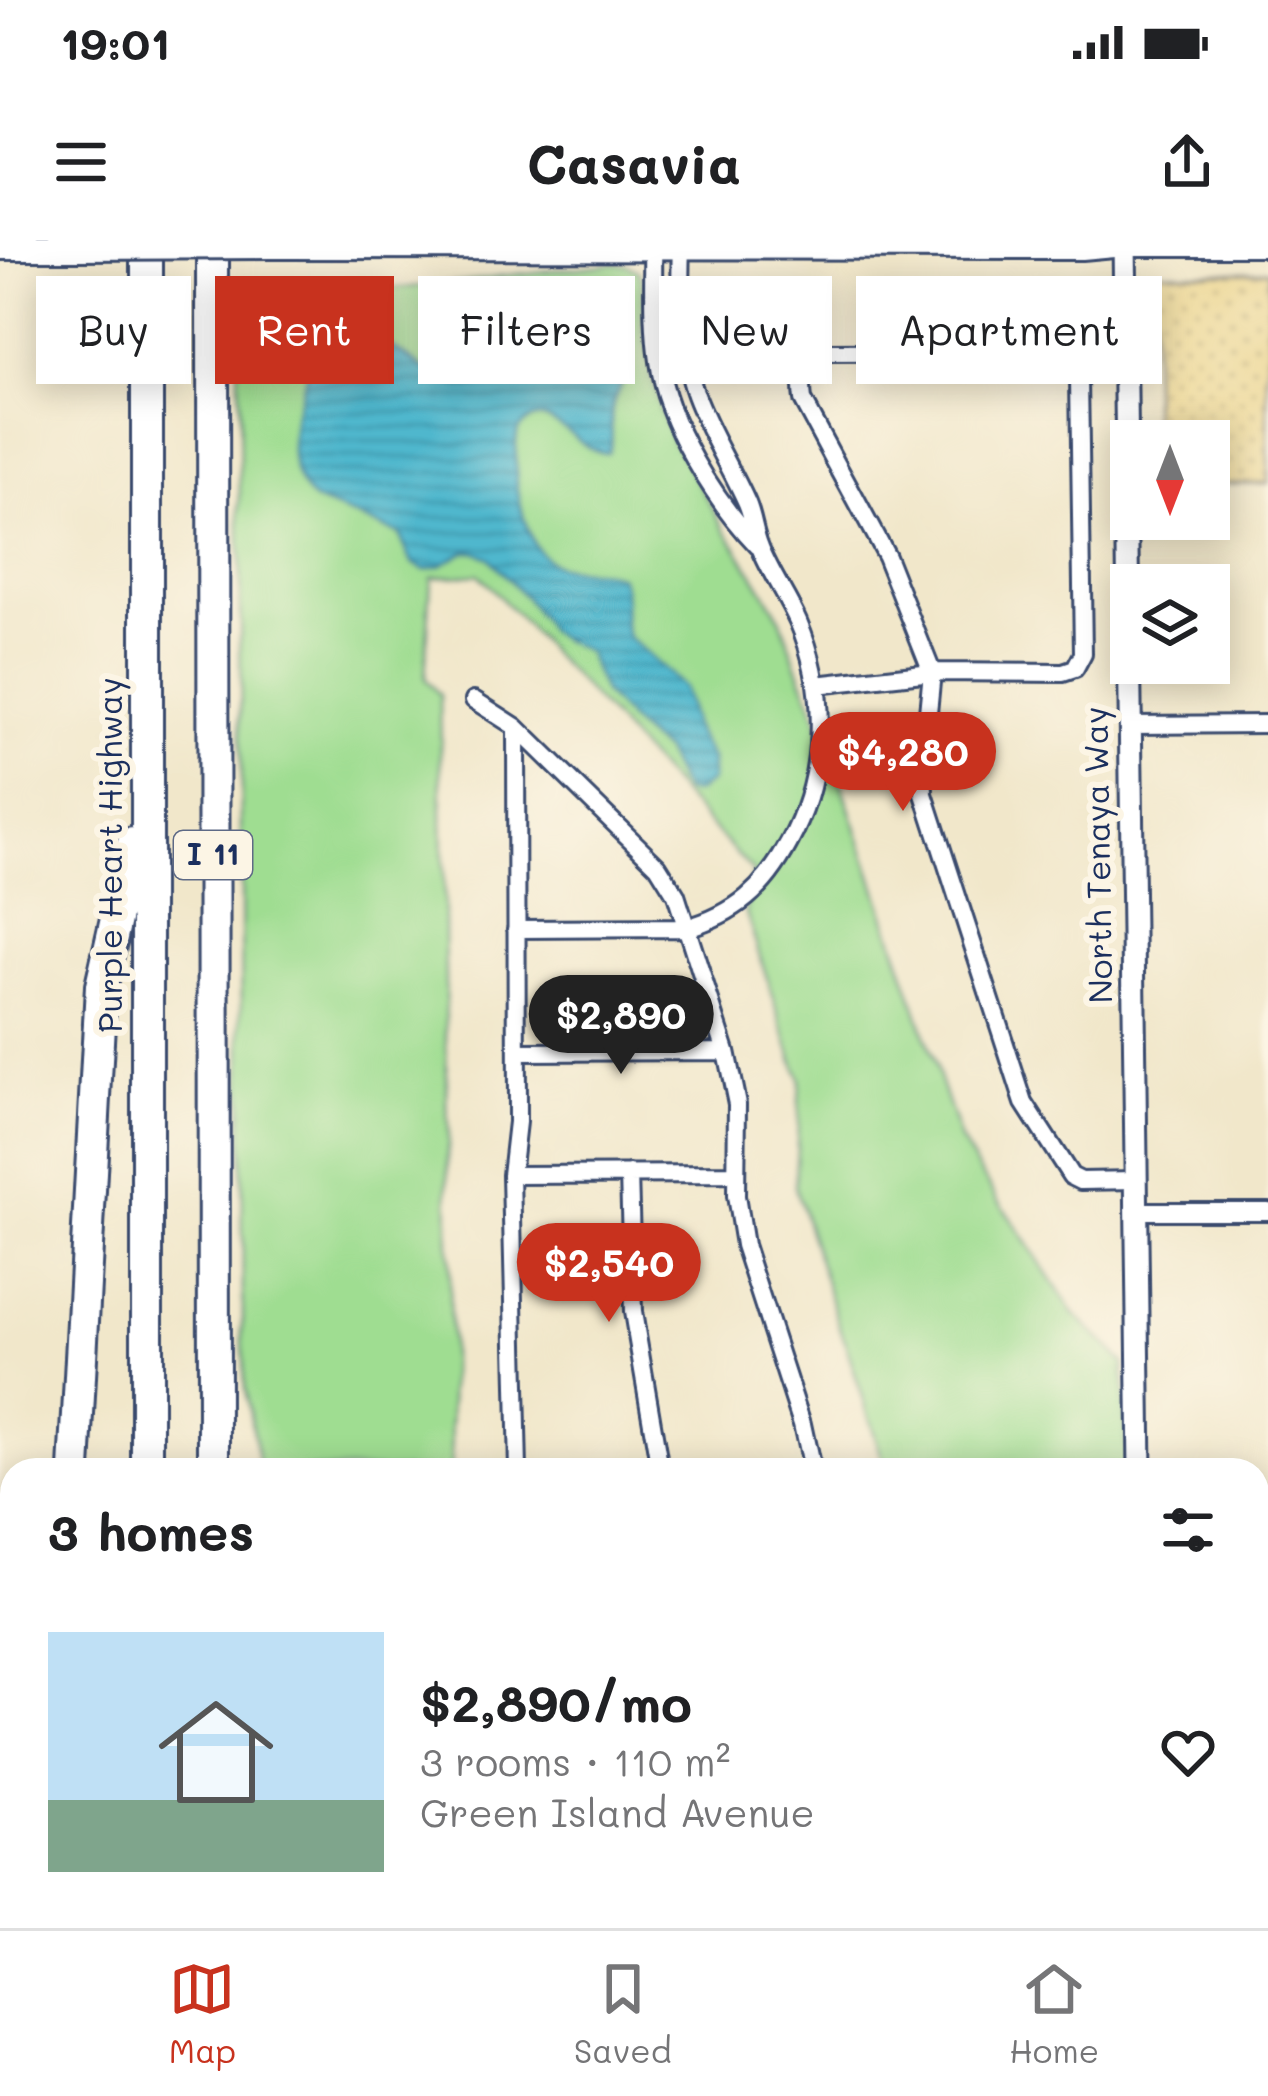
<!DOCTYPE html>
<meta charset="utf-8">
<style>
body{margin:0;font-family:Mali,sans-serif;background:#f6f6f6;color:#202124;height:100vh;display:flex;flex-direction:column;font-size:45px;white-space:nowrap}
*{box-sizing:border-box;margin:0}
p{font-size:39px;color:#757577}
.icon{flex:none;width:66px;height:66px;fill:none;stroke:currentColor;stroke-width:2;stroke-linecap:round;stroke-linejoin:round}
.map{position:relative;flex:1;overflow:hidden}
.details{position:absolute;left:0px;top:1218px;width:1269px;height:471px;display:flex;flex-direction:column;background:#fff;border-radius:36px 36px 0 0;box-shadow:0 6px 30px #0003}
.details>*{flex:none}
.banner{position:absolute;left:36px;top:36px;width:1197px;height:108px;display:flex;gap:24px}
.needle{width:78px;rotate:180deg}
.tools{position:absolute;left:1110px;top:180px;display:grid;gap:24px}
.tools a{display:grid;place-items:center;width:120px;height:120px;border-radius:0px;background:#fff;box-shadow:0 6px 30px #0003;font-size:60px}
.price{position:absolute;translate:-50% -102px;padding:0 27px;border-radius:42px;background:#c8321e;color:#fff;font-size:39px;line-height:78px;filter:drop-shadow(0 3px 6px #0008)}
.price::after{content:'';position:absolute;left:50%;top:72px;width:36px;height:27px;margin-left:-18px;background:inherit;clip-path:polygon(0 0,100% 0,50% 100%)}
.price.on{background:#222;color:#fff}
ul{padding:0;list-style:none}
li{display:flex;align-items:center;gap:36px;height:300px;padding:0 48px}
li span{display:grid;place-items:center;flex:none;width:336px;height:240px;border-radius:0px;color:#555}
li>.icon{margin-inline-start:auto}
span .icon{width:144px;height:144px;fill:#fffc;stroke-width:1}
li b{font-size:51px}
h2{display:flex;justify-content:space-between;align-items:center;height:144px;padding:0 48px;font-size:51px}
.pill{padding:0 42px;border-radius:0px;background:#fff;box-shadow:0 6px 30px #0003;font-size:42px;line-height:108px}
.pill.on{background:#c8321e;color:#fff}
.status{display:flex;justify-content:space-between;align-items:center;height:84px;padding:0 60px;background:#fff;direction:ltr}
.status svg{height:33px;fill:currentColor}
header{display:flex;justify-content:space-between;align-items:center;height:156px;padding:0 48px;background:#fff;font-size:54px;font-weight:700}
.dock{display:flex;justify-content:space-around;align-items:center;height:168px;border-top:3px solid #e0e0e0;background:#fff;font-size:33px;color:#757577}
.dock a{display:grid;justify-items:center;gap:6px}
.dock .on{color:#c8321e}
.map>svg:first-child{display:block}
.green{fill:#9fdd91;stroke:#5d8678;stroke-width:3}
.sand{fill:url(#sand-dots);stroke:#84847e;stroke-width:3}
.water{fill:url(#water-rules);stroke:#357396;stroke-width:3}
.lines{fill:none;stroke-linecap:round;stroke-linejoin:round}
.minor-casing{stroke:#3b4b6e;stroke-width:22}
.tertiary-casing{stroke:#3b4b6e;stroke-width:27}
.secondary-casing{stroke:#3b4b6e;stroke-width:30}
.primary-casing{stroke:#3b4b6e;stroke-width:33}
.motorway-casing{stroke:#3b4b6e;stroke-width:36}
.minor{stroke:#fff;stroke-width:16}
.tertiary{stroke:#fff;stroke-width:21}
.secondary{stroke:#fff;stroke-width:24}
.primary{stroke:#fff;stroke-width:27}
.motorway{stroke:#fff;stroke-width:30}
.secondary-bridge-casing{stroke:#3b4b6e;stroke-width:30;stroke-linecap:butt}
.secondary-bridge{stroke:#fff;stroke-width:24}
.labels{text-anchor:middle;stroke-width:12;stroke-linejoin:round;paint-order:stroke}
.shield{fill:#fcf5e5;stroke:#5e6a86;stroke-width:3}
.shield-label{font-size:30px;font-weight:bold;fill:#1b2f5e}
.street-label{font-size:33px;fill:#1b2f5e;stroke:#fcf5e5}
</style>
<div class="status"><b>19:01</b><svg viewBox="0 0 49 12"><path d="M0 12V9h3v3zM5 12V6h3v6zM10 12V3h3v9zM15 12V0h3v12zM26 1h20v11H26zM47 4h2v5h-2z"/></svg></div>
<header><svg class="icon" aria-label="menu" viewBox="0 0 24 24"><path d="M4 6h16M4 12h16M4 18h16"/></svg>Casavia<svg class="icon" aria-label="share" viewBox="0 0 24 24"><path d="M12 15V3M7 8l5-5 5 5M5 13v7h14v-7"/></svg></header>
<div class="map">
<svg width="1268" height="1688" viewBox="0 0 1268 1688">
<defs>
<pattern id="sand-dots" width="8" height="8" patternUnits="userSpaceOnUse" patternTransform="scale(3)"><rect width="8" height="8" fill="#eeda9e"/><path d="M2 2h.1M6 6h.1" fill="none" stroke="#ccbb8a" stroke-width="1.8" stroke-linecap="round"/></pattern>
<pattern id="water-rules" width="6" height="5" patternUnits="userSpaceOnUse" patternTransform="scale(3)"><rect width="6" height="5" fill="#4fb7cd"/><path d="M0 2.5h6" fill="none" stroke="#4195aa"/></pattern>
</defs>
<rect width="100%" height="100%" fill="#fcf5e5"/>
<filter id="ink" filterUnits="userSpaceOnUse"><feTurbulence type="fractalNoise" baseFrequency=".00833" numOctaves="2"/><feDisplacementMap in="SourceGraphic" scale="24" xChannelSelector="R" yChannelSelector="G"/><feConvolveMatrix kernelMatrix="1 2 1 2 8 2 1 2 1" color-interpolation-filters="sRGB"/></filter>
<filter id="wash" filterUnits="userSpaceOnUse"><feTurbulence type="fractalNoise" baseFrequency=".004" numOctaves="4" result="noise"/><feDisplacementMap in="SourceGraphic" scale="48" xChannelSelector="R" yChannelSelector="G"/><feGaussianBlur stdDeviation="2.7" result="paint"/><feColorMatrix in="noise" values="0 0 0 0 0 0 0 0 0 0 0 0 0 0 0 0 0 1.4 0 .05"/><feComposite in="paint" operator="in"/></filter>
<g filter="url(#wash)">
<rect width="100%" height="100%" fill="#f1e7ca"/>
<path class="green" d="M 610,23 L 625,24 L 639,30 L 643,42 L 645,94 L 651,137 L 659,168 L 673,202 L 780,378 L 845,553 L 960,901 L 1073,1073 L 1124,1123 L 1126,1230 L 886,1230 L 795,947 L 800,840 L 746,673 L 753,632 L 478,334 L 431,337 L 425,439 L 440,455 L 448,902 L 451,1230 L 260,1230 L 245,1149 L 243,1106 L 239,68 Z
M 439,1677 L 693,1677 L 701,1688 L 447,1688 Z
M 991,1677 L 1132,1677 L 1133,1688 L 989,1688 Z"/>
<path class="sand" d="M 1268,29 L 1268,243 L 1209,243 L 1209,201 L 1153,201 L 1150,30 Z"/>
<path class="water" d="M 556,74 C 576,78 578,98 594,109 C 603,115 613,120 622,126 C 626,142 617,149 613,164 C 608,181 616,198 607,213 C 573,211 553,154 518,188 C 510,222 520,311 556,326 C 577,334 601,326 620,337 C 630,357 618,379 630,399 L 682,447 L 693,487 L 711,519 L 711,541 L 696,553 L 685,552 L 681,547 L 664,511 L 637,490 L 603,453 L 587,413 L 549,392 L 525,357 L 489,318 L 474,311 L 465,311 L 440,326 L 424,329 L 412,323 L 399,294 L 315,261 C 297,247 291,225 292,203 C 295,157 304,101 362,103 C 372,103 381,102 390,106 C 421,118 452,163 488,141 L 539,81 Z"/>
</g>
<g filter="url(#ink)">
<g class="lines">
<g class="minor-casing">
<path id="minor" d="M 654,0 C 655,40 652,81 658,121 C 666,183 715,261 758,306
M 816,445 L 932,432 L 1063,433 L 1075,429 L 1083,414 L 1079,137 C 1075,124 1071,119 1057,113 L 823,114 C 802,124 799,138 802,160 L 886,316 L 932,432 L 923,523 L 924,554 L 1024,863 L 1071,936 L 1081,941 L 1136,940
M 474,460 L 516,487 L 658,626 L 676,655 L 726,811 L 737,864 L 736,956 L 744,1005 L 802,1184 L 812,1230
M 1129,485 L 1268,484
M 516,487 L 517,882 L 511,935 L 518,1230
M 516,689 L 686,688 C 736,674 765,648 789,603 C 826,536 828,451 798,381 C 787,356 770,333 760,307 C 754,293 753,277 747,263 C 731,227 709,193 695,155 C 678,109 681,49 682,0
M 517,812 L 726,811
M 629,934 L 633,1072 L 660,1230
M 511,935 L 736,934
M 1137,971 L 1268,971
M 1257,1470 L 1268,1469
M 776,1677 L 784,1688
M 867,1688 L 882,1677
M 919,1688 L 922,1677"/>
</g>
<g class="tertiary-casing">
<path id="tertiary" d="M 1124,0 L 1140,1230
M 1148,1677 L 1148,1688"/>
</g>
<g class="secondary-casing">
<path id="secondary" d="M 271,6 L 1081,7 L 1124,3 L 1268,3
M 0,7 L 78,7"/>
</g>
<g class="primary-casing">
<path id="primary" d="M 0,1614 L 12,1623
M 126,1677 L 158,1688"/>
</g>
<g class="motorway-casing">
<path id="motorway" d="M 147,0 L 147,1230
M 213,0 L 214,1230
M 75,1230 L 101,746 L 133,603
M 0,1357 L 12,1350
M 182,1677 L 184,1688
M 248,1677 L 250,1688"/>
</g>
<use href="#minor" class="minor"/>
<use href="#tertiary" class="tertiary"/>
<use href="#secondary" class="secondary"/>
<use href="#primary" class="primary"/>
<use href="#motorway" class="motorway"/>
<g class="secondary-bridge-casing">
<path id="secondary-bridge" d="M 78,7 L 271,6"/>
</g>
<use href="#secondary-bridge" class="secondary-bridge"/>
</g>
</g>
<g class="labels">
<rect class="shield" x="174" y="591" width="78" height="48" rx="9"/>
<g class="shield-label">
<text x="213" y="625">I 11</text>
</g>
<g class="street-label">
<text transform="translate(110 615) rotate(-90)" y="12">Purple Heart Highway</text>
<text transform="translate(1098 615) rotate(-91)" y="12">North Tenaya Way</text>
</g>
</g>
</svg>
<div class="tools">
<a><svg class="needle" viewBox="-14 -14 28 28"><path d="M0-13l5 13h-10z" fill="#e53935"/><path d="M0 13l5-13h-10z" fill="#757577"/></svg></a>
<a><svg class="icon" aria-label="layers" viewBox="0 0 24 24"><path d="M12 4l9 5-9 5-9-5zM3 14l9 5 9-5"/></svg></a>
</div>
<b class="price" style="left:903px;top:574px">$4,280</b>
<b class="price on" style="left:621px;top:837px">$2,890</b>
<b class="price" style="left:609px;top:1085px">$2,540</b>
<div class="banner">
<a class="pill">Buy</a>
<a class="pill on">Rent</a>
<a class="pill">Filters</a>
<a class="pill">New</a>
<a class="pill">Apartment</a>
</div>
<section class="details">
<h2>3 homes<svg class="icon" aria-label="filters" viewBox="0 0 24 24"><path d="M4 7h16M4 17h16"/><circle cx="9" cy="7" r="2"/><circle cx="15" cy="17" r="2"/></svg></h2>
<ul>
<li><span style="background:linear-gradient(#bfe0f5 70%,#7fa58c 0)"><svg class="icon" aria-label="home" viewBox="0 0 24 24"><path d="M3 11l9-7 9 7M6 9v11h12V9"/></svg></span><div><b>$2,890/mo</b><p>3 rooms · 110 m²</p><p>Green Island Avenue</p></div><svg class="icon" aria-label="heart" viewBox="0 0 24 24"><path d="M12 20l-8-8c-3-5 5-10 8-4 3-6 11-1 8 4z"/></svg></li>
</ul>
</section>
</div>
<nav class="dock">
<a class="on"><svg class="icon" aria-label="map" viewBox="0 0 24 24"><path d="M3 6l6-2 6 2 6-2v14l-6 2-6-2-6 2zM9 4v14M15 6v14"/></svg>Map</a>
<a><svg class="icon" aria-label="saved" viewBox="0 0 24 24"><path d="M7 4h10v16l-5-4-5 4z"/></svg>Saved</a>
<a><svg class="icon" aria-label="home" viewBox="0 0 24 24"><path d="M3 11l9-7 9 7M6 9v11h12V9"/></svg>Home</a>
</nav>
